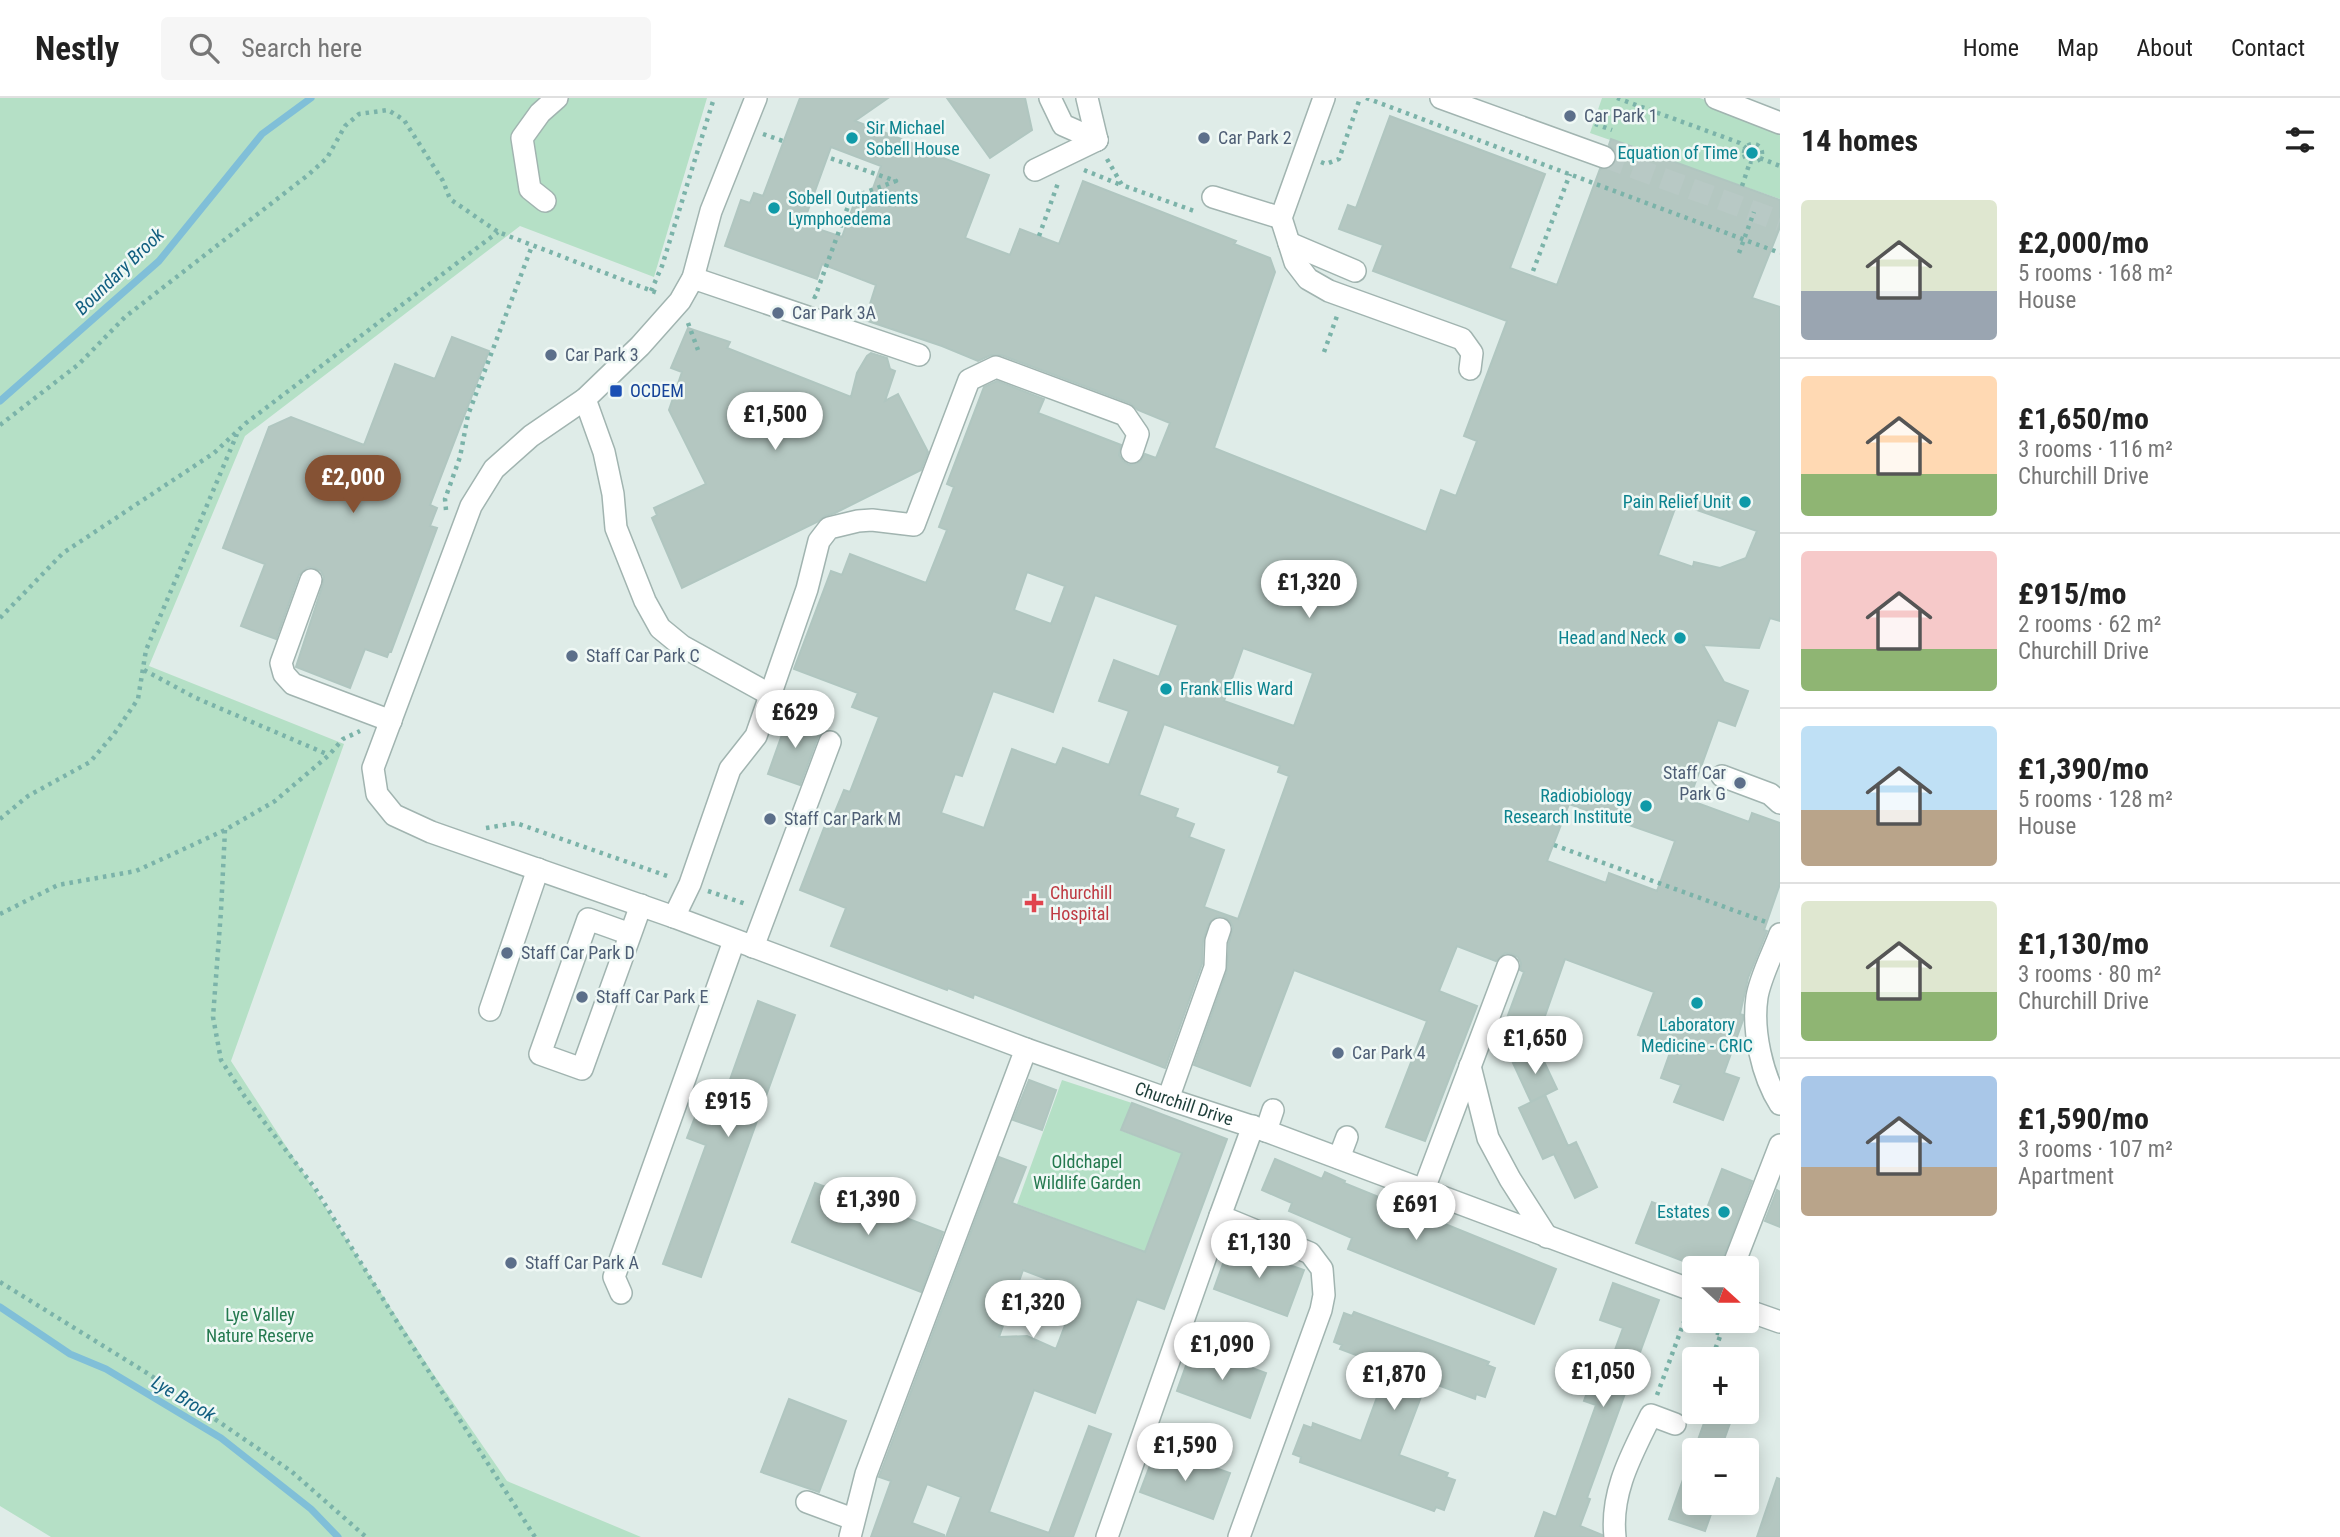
<!DOCTYPE html>
<meta charset="utf-8">
<style>
body{margin:0;font-family:"Roboto Condensed",sans-serif;background:#f6f6f6;color:#222;height:100vh;display:flex;flex-direction:column;font-size:26px;white-space:nowrap}
*{box-sizing:border-box;margin:0}
p{font-size:23px;color:#767676}
.icon{flex:none;width:38px;height:38px;fill:none;stroke:currentColor;stroke-width:2;stroke-linecap:round;stroke-linejoin:round}
.map{position:relative;flex:1;overflow:hidden}
.side{display:flex;flex-direction:column;background:#fff;width:560px}
.side>*{flex:none}
.needle{width:46px;rotate:111deg}
.buttons{position:absolute;left:1682px;top:1158px;display:grid;gap:14px}
.buttons a{display:grid;place-items:center;width:77px;height:77px;border-radius:7px;background:#fff;box-shadow:0 4px 18px #0003;font-size:35px}
.price{position:absolute;translate:-50% -60px;padding:0 16px;border-radius:24px;background:#fff;color:#222;font-size:23px;line-height:46px;filter:drop-shadow(0 2px 4px #0008)}
.price::after{content:'';position:absolute;left:50%;top:42px;width:21px;height:16px;margin-left:-10px;background:inherit;clip-path:polygon(0 0,100% 0,50% 100%)}
.price.current{background:#855234;color:#fff}
ul{padding:0;list-style:none}
li{display:flex;align-items:center;gap:21px;height:175px;padding:0 21px}
li+li{border-top:2px solid #e0e0e0}
li span{display:grid;place-items:center;flex:none;width:196px;height:140px;border-radius:7px;color:#555}
li>.icon{margin-inline-start:auto}
span .icon{width:84px;height:84px;fill:#fffc;stroke-width:1}
li b{font-size:30px}
h2{display:flex;justify-content:space-between;align-items:center;height:84px;padding:0 21px;font-size:30px}
header{display:flex;align-items:center;gap:42px;box-sizing:border-box;height:98px;padding:0 35px;background:#fff;border-bottom:2px solid #e0e0e0}
header strong{font-size:33px}
nav{display:flex;gap:38px;margin-inline-start:auto;font-size:24px}
.search{width:490px;height:63px;background:#f6f6f6;display:flex;align-items:center;gap:18px;box-sizing:border-box;padding:0 24px;border-radius:7px;color:#767676;font-size:26px}
main{display:flex;flex:1;min-height:0}
.map>svg:first-child{display:block}
.green{fill:#b5e0c6}
.lines{fill:none;stroke-linecap:round;stroke-linejoin:round}
.stream{stroke:#80bfd8;stroke-width:7}
.building{fill:#b4c7c1;stroke:#b0c6c0;stroke-width:2;fill-rule:evenodd}
.minor-tunnel{stroke:#b8c9c5;stroke-width:21;stroke-dasharray:21 10;stroke-linecap:butt}
.minor-casing{stroke:#a1b4b0;stroke-width:24}
.path{stroke:#7bb3a9;stroke-width:4.5;stroke-dasharray:3.5 5;stroke-linecap:butt}
.minor{stroke:#fff;stroke-width:21}
.service-dot{fill:#5c6f8a;stroke:#eff8f5;stroke-width:2.5}
.culture-dot{fill:#0f9aa8;stroke:#eff8f5;stroke-width:2.5}
.transit-dot{fill:#1a4fb4;stroke:#eff8f5;stroke-width:2.5}
.health-dot{fill:#e0444e;stroke:#eff8f5;stroke-width:2.5}
.labels{text-anchor:middle;stroke-width:5;stroke-linejoin:round;paint-order:stroke}
.service-label{font-size:18px;fill:#4e5e75;stroke:#eff8f5;text-anchor:start}
.culture-label{font-size:18px;fill:#0d838f;stroke:#eff8f5;text-anchor:end}
.transit-label{font-size:18px;fill:#164399;stroke:#eff8f5;text-anchor:start}
.health-label{font-size:18px;fill:#be3a42;stroke:#eff8f5;text-anchor:start}
.street-label{font-size:18px;fill:#1e3e39;stroke:#eff8f5}
.park-label{font-size:18px;fill:#24794f;stroke:#eff8f5}
.water-label{font-size:19px;font-style:italic;fill:#125f80;stroke:#eff8f5}
</style>
<header>
<strong>Nestly</strong>
<div class="search"><svg class="icon" aria-label="search" viewBox="0 0 24 24"><circle cx="10" cy="10" r="6"/><path d="M15 15l6 6"/></svg>Search here</div>
<nav><a>Home</a><a>Map</a><a>About</a><a>Contact</a></nav>
</header>
<main>
<div class="map">
<svg width="1780" height="1439" viewBox="0 0 1780 1439">
<rect width="100%" height="100%" fill="#dfece8"/>
<path class="green" d="M 0,0 L 707,0 L 654,179 L 520,128 L 245,338 L 149,568 L 344,646 L 231,963 L 432,1274 L 507,1383 L 641,1439 L 51,1439 L 0,1408 Z
M 1602,0 L 1700,0 L 1780,31 L 1780,101 L 1590,35 Z
M 1062,982 L 1132,1005 L 1122,1033 L 1182,1055 L 1145,1154 L 1017,1106 Z"/>
<g class="lines">
<path class="stream" d="M 0,303 L 159,163 L 262,36 L 311,0
M 0,1209 L 70,1256 L 106,1271 L 221,1340 L 311,1411 L 338,1439"/>
</g>
<path class="building" d="M 800,0 L 888,0 L 855,23 L 917,47 L 916,50 L 989,77 L 965,140 L 1010,157 L 1020,131 L 1059,146 L 1083,83 L 1236,143 L 1234,146 L 1270,160 L 1275,174 L 1214,350 L 1426,434 L 1441,392 L 1456,398 L 1477,343 L 1464,338 L 1507,223 L 1373,173 L 1383,147 L 1339,131 L 1348,107 L 1356,110 L 1390,18 L 1545,76 L 1510,170 L 1557,187 L 1600,71 L 1612,69 L 1616,63 L 1614,51 L 1609,47 L 1611,41 L 1780,102 L 1780,129 L 1752,200 L 1780,209 L 1780,523 L 1770,520 L 1759,550 L 1703,547 L 1724,584 L 1748,593 L 1735,628 L 1718,622 L 1689,702 L 1749,724 L 1752,715 L 1780,725 L 1780,786 L 1764,832 L 1767,833 L 1748,880 L 1740,916 L 1743,917 L 1743,922 L 1724,975 L 1739,980 L 1723,1022 L 1674,1004 L 1681,987 L 1661,980 L 1672,949 L 1638,937 L 1654,894 L 1565,861 L 1540,932 L 1507,920 L 1524,874 L 1520,872 L 1521,865 L 1518,859 L 1512,856 L 1505,855 L 1496,863 L 1457,848 L 1439,893 L 1477,908 L 1425,1043 L 1386,1029 L 1427,923 L 1294,872 L 1250,988 L 1194,967 L 1227,873 L 1229,845 L 1233,829 L 1230,823 L 1225,819 L 1217,818 L 1208,827 L 1203,843 L 1202,866 L 1165,970 L 974,896 L 973,900 L 948,890 L 947,892 L 831,848 L 846,810 L 800,792 L 824,730 L 828,731 L 844,692 L 850,694 L 879,619 L 852,609 L 858,595 L 794,571 L 831,473 L 842,477 L 850,456 L 926,485 L 947,432 L 939,429 L 954,389 L 947,386 L 984,289 L 997,283 L 1044,301 L 1038,315 L 1121,347 L 1119,357 L 1123,363 L 1129,367 L 1140,364 L 1145,356 L 1156,360 L 1170,325 L 1138,312 L 1130,305 L 1001,257 L 991,257 L 978,263 L 942,248 L 865,222 L 876,187 L 822,166 L 817,181 L 725,148 L 741,102 L 750,105 L 754,95 L 763,98 ZM 831,49 L 881,68 L 867,107 L 855,103 L 842,139 L 803,126 ZM 1677,405 L 1757,433 L 1746,460 L 1720,470 L 1694,464 L 1693,469 L 1658,457 ZM 1027,474 L 1065,488 L 1051,526 L 1014,512 ZM 1095,497 L 1178,527 L 1159,579 L 1114,562 L 1099,603 L 1129,613 L 1109,667 L 1063,650 L 1056,667 L 1012,651 L 984,730 L 941,715 L 955,676 L 962,678 L 993,593 L 1053,614 ZM 1243,550 L 1313,575 L 1294,628 L 1224,603 ZM 1164,626 L 1280,668 L 1278,674 L 1289,678 L 1238,821 L 1204,809 L 1224,752 L 1189,739 L 1194,726 L 1175,719 L 1178,711 L 1139,697 ZM 1569,706 L 1675,743 L 1657,793 L 1609,775 L 1606,785 L 1547,763 Z
M 947,0 L 1025,0 L 1032,32 L 990,60 Z
M 688,230 L 730,244 L 727,250 L 851,299 L 857,275 L 867,258 L 871,255 L 887,260 L 890,271 L 895,273 L 885,303 L 898,296 L 928,354 L 921,372 L 835,415 L 825,418 L 817,424 L 682,490 L 652,420 L 657,417 L 654,410 L 706,386 L 669,312 L 682,274 L 671,270 Z
M 452,239 L 489,253 L 430,407 L 437,410 L 430,428 L 437,430 L 391,554 L 389,554 L 387,559 L 365,551 L 350,590 L 296,569 L 323,486 L 324,479 L 321,473 L 315,470 L 308,469 L 299,477 L 276,541 L 241,528 L 265,466 L 223,450 L 269,329 L 291,319 L 364,347 L 395,266 L 435,281 Z
M 789,617 L 826,630 L 818,639 L 800,687 L 768,676 Z
M 758,903 L 795,917 L 701,1179 L 663,1166 L 706,1047 L 687,1040 L 697,1014 L 716,1021 Z
M 1539,953 L 1557,991 L 1531,1004 L 1513,965 Z
M 1029,982 L 1056,992 L 1042,1032 L 1013,1022 Z
M 1545,997 L 1568,1048 L 1576,1044 L 1597,1089 L 1575,1100 L 1554,1056 L 1543,1061 L 1519,1010 Z
M 1132,1005 L 1227,1041 L 1164,1211 L 1137,1201 L 1095,1315 L 1034,1292 L 989,1414 L 1049,1435 L 1089,1328 L 1111,1336 L 1073,1439 L 946,1439 L 961,1399 L 927,1386 L 912,1425 L 944,1437 L 944,1439 L 871,1439 L 891,1383 L 879,1379 L 999,1059 L 1026,1069 L 1012,1105 L 1145,1154 L 1182,1055 L 1121,1032 ZM 1023,1172 L 1078,1193 L 1056,1251 L 1027,1238 L 999,1239 Z
M 1275,1061 L 1322,1081 L 1325,1074 L 1345,1083 L 1344,1085 L 1556,1171 L 1534,1226 L 1348,1151 L 1352,1140 L 1289,1113 L 1292,1105 L 1262,1092 Z
M 1722,1071 L 1752,1083 L 1719,1171 L 1704,1171 L 1636,1145 L 1652,1104 L 1702,1123 Z
M 815,1085 L 943,1134 L 921,1194 L 792,1144 Z
M 1777,1092 L 1780,1094 L 1780,1129 L 1765,1123 Z
M 1230,1146 L 1304,1172 L 1287,1218 L 1214,1191 Z
M 1613,1185 L 1659,1202 L 1587,1400 L 1590,1401 L 1580,1428 L 1602,1437 L 1602,1439 L 1535,1439 L 1544,1414 L 1556,1419 L 1596,1307 L 1584,1303 L 1593,1278 L 1604,1282 L 1623,1230 L 1600,1222 Z
M 1354,1214 L 1489,1264 L 1487,1267 L 1495,1270 L 1485,1299 L 1476,1296 L 1475,1301 L 1427,1283 L 1399,1357 L 1448,1375 L 1446,1379 L 1455,1382 L 1444,1412 L 1436,1409 L 1434,1413 L 1300,1364 L 1301,1359 L 1293,1356 L 1304,1327 L 1312,1330 L 1313,1325 L 1361,1343 L 1388,1269 L 1340,1251 L 1342,1247 L 1334,1244 L 1344,1215 L 1352,1218 Z
M 1193,1248 L 1266,1275 L 1250,1320 L 1177,1293 Z
M 789,1301 L 846,1323 L 819,1394 L 761,1374 Z
M 1708,1314 L 1734,1314 L 1720,1353 L 1694,1353 Z
M 1157,1349 L 1230,1375 L 1213,1421 L 1140,1394 Z
M 1691,1359 L 1694,1359 L 1694,1405 L 1701,1405 L 1699,1411 L 1711,1416 L 1705,1433 L 1669,1421 Z
M 1777,1380 L 1780,1381 L 1780,1439 L 1757,1439 Z"/>
<g class="lines">
<path class="minor-tunnel" d="M 1604,59 L 1780,123"/>
<g class="minor-casing">
<g id="minor">
<path id="s1" d="M 756,0 L 711,113 L 693,180 L 680,203 L 640,248 L 585,301 L 531,338 L 494,371 L 471,408 L 373,670 L 377,696 L 394,717 L 431,734 L 674,819 L 1026,951 L 1168,1001 L 1266,1033 L 1694,1193"/>
<path d="M 1050,0 L 1063,27 L 1097,42"/>
<path d="M 1087,0 L 1097,42"/>
<path d="M 1324,0 L 1281,120 L 1295,164 L 1308,181 L 1329,193 L 1462,241 L 1472,255 L 1470,271"/>
<path d="M 1441,0 L 1604,59"/>
<path d="M 1716,0 L 1780,25"/>
<path d="M 1035,72 L 1097,42"/>
<path d="M 1213,99 L 1281,120"/>
<path d="M 545,103 L 530,91 L 522,40 L 540,15 L 557,0"/>
<path d="M 1289,145 L 1355,173"/>
<path d="M 693,180 L 919,257"/>
<path d="M 585,301 L 604,354 L 613,396 L 616,430 L 645,503 L 660,530 L 682,548 L 769,596"/>
<path d="M 311,482 L 281,565 L 284,576 L 293,586 L 391,623"/>
<path d="M 1722,678 L 1770,696 L 1780,705"/>
<path d="M 674,819 L 690,786 L 730,671 L 756,638 L 807,491 L 819,443 L 829,430 L 858,423 L 872,422 L 914,427 L 969,282 L 996,269 L 1125,317 L 1138,336 L 1132,354"/>
<path d="M 630,836 L 588,821 L 540,956 L 582,971 L 641,807"/>
<path d="M 1780,836 C 1773,855 1760,880 1757,899 C 1752,932 1762,978 1780,1006"/>
<path d="M 753,849 L 830,644"/>
<path d="M 490,912 L 538,771"/>
<path d="M 1470,968 L 1488,1040 L 1510,1081 L 1547,1139"/>
<path d="M 1168,1001 L 1215,869 L 1216,843 L 1220,831"/>
<path d="M 1266,1033 L 1273,1012"/>
<path d="M 1339,1060 L 1347,1039"/>
<path d="M 1424,1091 L 1508,868"/>
<path d="M 1220,1118 L 1253,1028"/>
<path d="M 1732,1171 L 1780,1047"/>
<path d="M 621,1195 L 614,1179 L 734,843"/>
<path d="M 1746,1212 L 1780,1224"/>
<path d="M 807,1404 L 853,1421"/>
<path d="M 850,1439 L 866,1376 L 1026,951"/>
<path d="M 1107,1439 L 1220,1118 L 1310,1155 L 1322,1171 L 1324,1197 L 1321,1212 L 1239,1439"/>
<path d="M 1615,1439 C 1610,1394 1632,1356 1651,1317 L 1675,1326"/>
</g>
</g>
<path class="path" d="M 1366,0 L 1780,155
M 1617,0 L 1740,45 L 1746,50
M 1587,23 L 1612,32
M 763,36 L 783,43
M1744 55a9 9 0 1 1 18 0a9 9 0 1 1-18 0Z
M 1760,60 L 1780,68
M 1107,61 L 1122,87 L 1197,114
M 1321,64 L 1326,66 L 1339,61 L 1360,0
M 1084,72 L 1121,87
M 1742,88 L 1750,64
M 1039,138 L 1058,85
M 1739,155 L 1754,114
M 1533,173 L 1570,76
M 651,193 L 662,168 L 714,0
M 813,198 L 815,199 L 851,100 L 896,83 L 827,59
M 688,225 L 698,252
M 1324,254 L 1337,218
M 0,327 L 79,266 L 125,219 L 308,77 L 327,60 L 345,28 L 359,16 L 388,12 L 404,22 L 443,83 L 450,101 L 498,134 L 660,196
M 446,412 L 445,401 L 460,359 L 468,317 L 532,148
M 0,520 L 63,455 L 214,355 L 246,325 L 498,134
M 144,572 L 196,600 L 329,657
M 0,721 L 28,698 L 90,664 L 114,636 L 138,601 L 146,552 L 237,336
M 486,730 L 516,725 L 670,779
M 225,732 L 221,813 L 213,919 L 221,962 L 245,999 L 315,1090 L 399,1227 L 535,1439
M 1554,747 L 1766,824
M 708,793 L 746,806
M 0,816 L 58,787 L 136,773 L 225,732 L 275,703 L 329,657 L 343,641 L 360,633
M 0,1184 L 147,1275 L 291,1373 L 366,1439
M 1684,1223 L 1721,1236 L 1711,1262
M 1657,1297 L 1688,1213"/>
<use href="#minor" class="minor"/>
</g>
<g class="service-dot">
<circle cx="1570" cy="18" r="7"/>
<circle cx="1204" cy="40" r="7"/>
<circle cx="778" cy="215" r="7"/>
<circle cx="551" cy="257" r="7"/>
<circle cx="572" cy="558" r="7"/>
<circle cx="1740" cy="685" r="7"/>
<circle cx="770" cy="721" r="7"/>
<circle cx="507" cy="855" r="7"/>
<circle cx="582" cy="899" r="7"/>
<circle cx="1338" cy="955" r="7"/>
<circle cx="511" cy="1165" r="7"/>
</g>
<g class="culture-dot">
<circle cx="852" cy="40" r="7"/>
<circle cx="1752" cy="55" r="7"/>
<circle cx="774" cy="110" r="7"/>
<circle cx="1745" cy="404" r="7"/>
<circle cx="1680" cy="540" r="7"/>
<circle cx="1166" cy="591" r="7"/>
<circle cx="1646" cy="708" r="7"/>
<circle cx="1697" cy="905" r="7"/>
<circle cx="1724" cy="1114" r="7"/>
</g>
<rect class="transit-dot" x="609" y="286" width="14" height="14" rx="3.5"/>
<path class="health-dot" d="M1030.5 794.5h7v7h7v7h-7v7h-7v-7h-7v-7h7z"/>
<g class="labels">
<g class="service-label">
<text x="1584" y="24">Car Park 1</text>
<text x="1218" y="46">Car Park 2</text>
<text x="792" y="221">Car Park 3A</text>
<text x="565" y="263">Car Park 3</text>
<text x="586" y="564">Staff Car Park C</text>
<text x="1726" y="681" text-anchor="end">Staff Car<tspan x="1726" dy="21">Park G</tspan></text>
<text x="784" y="727">Staff Car Park M</text>
<text x="521" y="861">Staff Car Park D</text>
<text x="596" y="905">Staff Car Park E</text>
<text x="1352" y="961">Car Park 4</text>
<text x="525" y="1171">Staff Car Park A</text>
</g>
<g class="culture-label">
<text x="866" y="36" text-anchor="start">Sir Michael<tspan x="866" dy="21">Sobell House</tspan></text>
<text x="1738" y="61">Equation of Time</text>
<text x="788" y="106" text-anchor="start">Sobell Outpatients<tspan x="788" dy="21">Lymphoedema</tspan></text>
<text x="1731" y="410">Pain Relief Unit</text>
<text x="1666" y="546">Head and Neck</text>
<text x="1180" y="597" text-anchor="start">Frank Ellis Ward</text>
<text x="1632" y="704">Radiobiology<tspan x="1632" dy="21">Research Institute</tspan></text>
<text x="1697" y="933" text-anchor="middle">Laboratory<tspan x="1697" dy="21">Medicine - CRIC</tspan></text>
<text x="1710" y="1120">Estates</text>
</g>
<g class="transit-label">
<text x="630" y="299">OCDEM</text>
</g>
<g class="health-label">
<text x="1050" y="801">Churchill<tspan x="1050" dy="21">Hospital</tspan></text>
</g>
<g class="street-label">
<text dy="6" stroke="none"><textPath href="#s1" startOffset="1687">Churchill Drive</textPath></text>
</g>
<g class="park-label">
<text x="1087" y="1070">Oldchapel<tspan x="1087" dy="21">Wildlife Garden</tspan></text>
<text x="260" y="1223">Lye Valley<tspan x="260" dy="21">Nature Reserve</tspan></text>
</g>
<g class="water-label">
<text transform="translate(119 173) rotate(-44)" y="7">Boundary Brook</text>
<text transform="translate(184 1300) rotate(31)" y="7">Lye Brook</text>
</g>
</g>
</svg>
<div class="buttons">
<a><svg class="needle" viewBox="-14 -14 28 28"><path d="M0-13l5 13h-10z" fill="#e53935"/><path d="M0 13l5-13h-10z" fill="#767676"/></svg></a>
<a>+</a>
<a>−</a>
</div>
<b class="price" style="left:775px;top:354px">£1,500</b>
<b class="price current" style="left:353px;top:417px">£2,000</b>
<b class="price" style="left:1309px;top:522px">£1,320</b>
<b class="price" style="left:795px;top:652px">£629</b>
<b class="price" style="left:1535px;top:978px">£1,650</b>
<b class="price" style="left:728px;top:1041px">£915</b>
<b class="price" style="left:868px;top:1139px">£1,390</b>
<b class="price" style="left:1416px;top:1144px">£691</b>
<b class="price" style="left:1259px;top:1182px">£1,130</b>
<b class="price" style="left:1033px;top:1242px">£1,320</b>
<b class="price" style="left:1222px;top:1284px">£1,090</b>
<b class="price" style="left:1603px;top:1311px">£1,050</b>
<b class="price" style="left:1394px;top:1314px">£1,870</b>
<b class="price" style="left:1185px;top:1385px">£1,590</b>
</div>
<section class="side">
<h2>14 homes<svg class="icon" aria-label="filters" viewBox="0 0 24 24"><path d="M4 7h16M4 17h16"/><circle cx="9" cy="7" r="2"/><circle cx="15" cy="17" r="2"/></svg></h2>
<ul>
<li><span style="background:linear-gradient(#dfe7d0 65%,#9aa5b1 0)"><svg class="icon" aria-label="home" viewBox="0 0 24 24"><path d="M3 11l9-7 9 7M6 9v11h12V9"/></svg></span><div><b>£2,000/mo</b><p>5 rooms · 168 m²</p><p>House</p></div></li>
<li><span style="background:linear-gradient(#ffd9b3 70%,#8fb573 0)"><svg class="icon" aria-label="home" viewBox="0 0 24 24"><path d="M3 11l9-7 9 7M6 9v11h12V9"/></svg></span><div><b>£1,650/mo</b><p>3 rooms · 116 m²</p><p>Churchill Drive</p></div></li>
<li><span style="background:linear-gradient(#f6c9c9 70%,#8fb573 0)"><svg class="icon" aria-label="home" viewBox="0 0 24 24"><path d="M3 11l9-7 9 7M6 9v11h12V9"/></svg></span><div><b>£915/mo</b><p>2 rooms · 62 m²</p><p>Churchill Drive</p></div></li>
<li><span style="background:linear-gradient(#bfe0f5 60%,#b9a48a 0)"><svg class="icon" aria-label="home" viewBox="0 0 24 24"><path d="M3 11l9-7 9 7M6 9v11h12V9"/></svg></span><div><b>£1,390/mo</b><p>5 rooms · 128 m²</p><p>House</p></div></li>
<li><span style="background:linear-gradient(#dfe7d0 65%,#8fb573 0)"><svg class="icon" aria-label="home" viewBox="0 0 24 24"><path d="M3 11l9-7 9 7M6 9v11h12V9"/></svg></span><div><b>£1,130/mo</b><p>3 rooms · 80 m²</p><p>Churchill Drive</p></div></li>
<li><span style="background:linear-gradient(#a9c7e8 65%,#b9a48a 0)"><svg class="icon" aria-label="home" viewBox="0 0 24 24"><path d="M3 11l9-7 9 7M6 9v11h12V9"/></svg></span><div><b>£1,590/mo</b><p>3 rooms · 107 m²</p><p>Apartment</p></div></li>
</ul>
</section>
</main>
